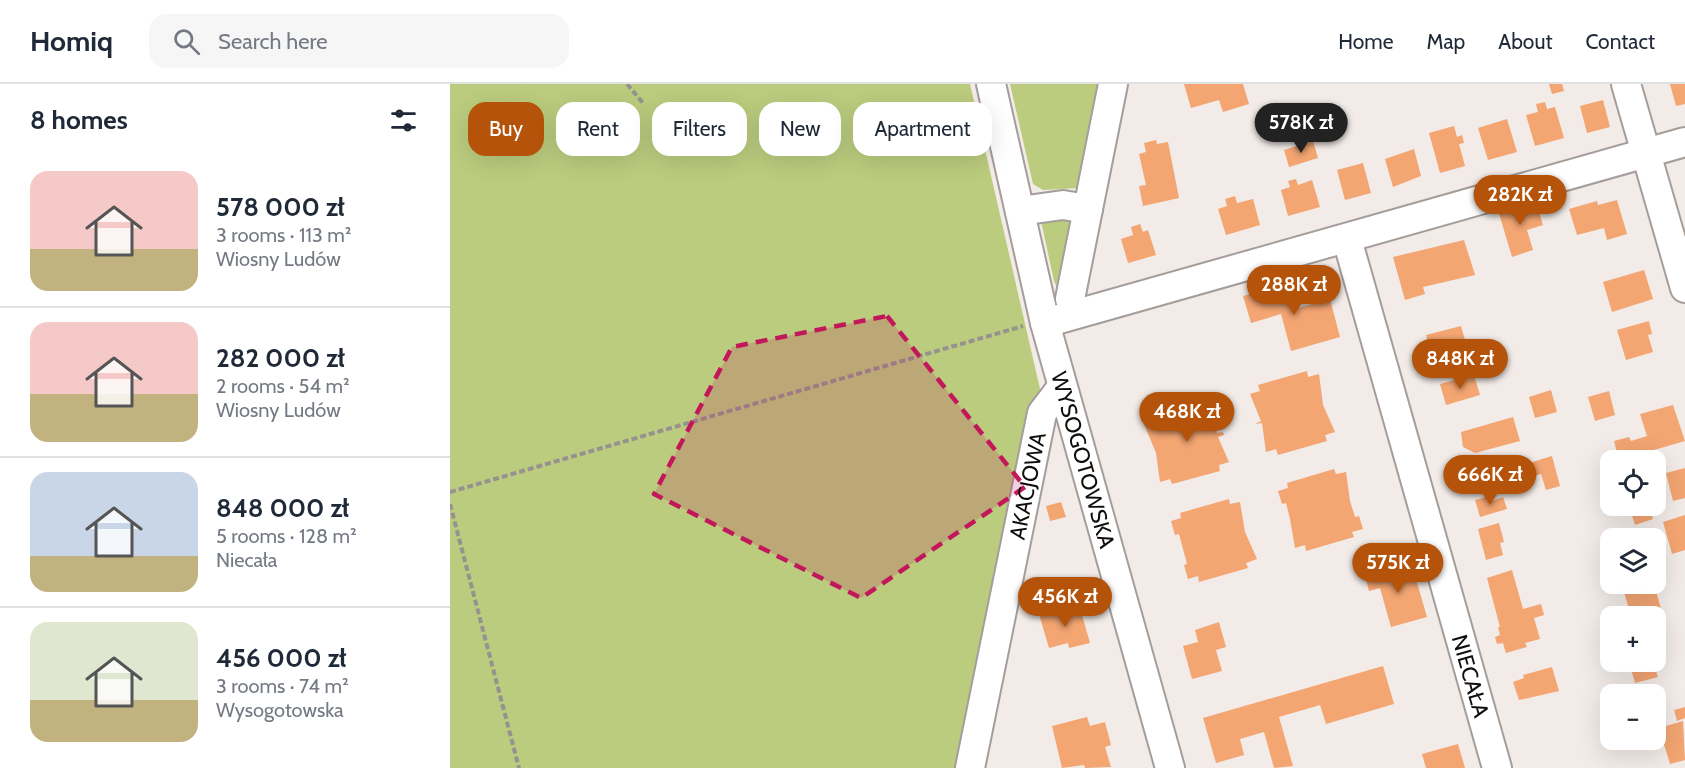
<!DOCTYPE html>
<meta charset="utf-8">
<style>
body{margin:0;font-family:Cabin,sans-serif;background:#f6f6f7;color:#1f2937;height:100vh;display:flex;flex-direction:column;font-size:22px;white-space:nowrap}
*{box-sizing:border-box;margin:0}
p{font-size:20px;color:#747a83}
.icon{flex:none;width:33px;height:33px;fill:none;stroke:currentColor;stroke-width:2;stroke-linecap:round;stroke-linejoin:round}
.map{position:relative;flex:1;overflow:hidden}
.sheet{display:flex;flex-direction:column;background:#fff;width:450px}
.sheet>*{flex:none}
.top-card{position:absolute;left:18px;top:18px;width:570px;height:54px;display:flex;gap:12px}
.buttons{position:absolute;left:1150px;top:366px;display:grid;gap:12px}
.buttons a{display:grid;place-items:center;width:66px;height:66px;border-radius:12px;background:#fff;box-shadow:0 6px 24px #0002;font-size:30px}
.price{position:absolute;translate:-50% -51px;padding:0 14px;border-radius:21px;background:#b45309;color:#fff;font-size:20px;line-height:39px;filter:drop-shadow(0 2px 3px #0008)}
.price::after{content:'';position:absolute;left:50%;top:36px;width:18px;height:14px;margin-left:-9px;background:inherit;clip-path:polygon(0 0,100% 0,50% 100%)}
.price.selected{background:#222;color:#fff}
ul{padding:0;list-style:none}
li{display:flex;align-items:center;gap:18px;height:150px;padding:0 30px}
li+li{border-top:2px solid #e0e1e3}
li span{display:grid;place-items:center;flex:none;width:168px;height:120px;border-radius:18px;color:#555}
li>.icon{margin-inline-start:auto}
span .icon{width:72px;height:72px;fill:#fffc;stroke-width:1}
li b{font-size:26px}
h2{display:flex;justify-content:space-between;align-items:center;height:72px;padding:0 30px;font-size:26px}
.pill{padding:0 21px;border-radius:18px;background:#fff;box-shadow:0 6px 24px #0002;font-size:21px;line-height:54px}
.pill.selected{background:#b45309;color:#fff}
header{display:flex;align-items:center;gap:36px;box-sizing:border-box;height:84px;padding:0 30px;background:#fff;border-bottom:2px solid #e0e1e3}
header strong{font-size:28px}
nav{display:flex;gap:33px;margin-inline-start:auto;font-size:21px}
.search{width:420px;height:54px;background:#f6f6f7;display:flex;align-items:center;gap:15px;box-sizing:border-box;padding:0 21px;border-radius:18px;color:#747a83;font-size:22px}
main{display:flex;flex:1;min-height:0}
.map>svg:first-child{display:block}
.green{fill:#bbcc7e}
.building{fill:#f3a572}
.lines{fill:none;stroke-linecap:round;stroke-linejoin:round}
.minor-casing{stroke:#a49d9a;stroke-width:32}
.path{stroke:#97928f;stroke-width:4;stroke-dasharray:6 3;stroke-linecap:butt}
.minor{stroke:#fff;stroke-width:28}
.marked{fill:#c2185b;fill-opacity:0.2;stroke:#c2185b;stroke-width:4.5;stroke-dasharray:12 8;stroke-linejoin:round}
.labels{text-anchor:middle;stroke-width:4.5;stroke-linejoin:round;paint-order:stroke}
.street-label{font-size:22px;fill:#100d0c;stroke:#f2ebe7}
</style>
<header>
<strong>Homiq</strong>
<div class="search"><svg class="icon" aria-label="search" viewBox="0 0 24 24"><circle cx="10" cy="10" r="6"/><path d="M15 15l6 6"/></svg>Search here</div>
<nav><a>Home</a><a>Map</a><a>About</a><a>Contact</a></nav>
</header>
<main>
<section class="sheet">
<h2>8 homes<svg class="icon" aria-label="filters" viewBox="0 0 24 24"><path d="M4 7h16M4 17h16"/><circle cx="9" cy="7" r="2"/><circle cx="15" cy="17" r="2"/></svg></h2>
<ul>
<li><span style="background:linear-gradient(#f6c9c9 65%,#c2b280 0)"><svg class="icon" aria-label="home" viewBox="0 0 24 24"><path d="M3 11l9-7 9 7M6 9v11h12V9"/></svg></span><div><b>578 000 zł</b><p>3 rooms · 113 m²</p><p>Wiosny Ludów</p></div></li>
<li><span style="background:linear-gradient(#f6c9c9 60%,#c2b280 0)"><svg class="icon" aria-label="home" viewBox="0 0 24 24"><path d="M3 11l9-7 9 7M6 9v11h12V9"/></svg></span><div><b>282 000 zł</b><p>2 rooms · 54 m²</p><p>Wiosny Ludów</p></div></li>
<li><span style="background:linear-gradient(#c9d6e8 70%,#c2b280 0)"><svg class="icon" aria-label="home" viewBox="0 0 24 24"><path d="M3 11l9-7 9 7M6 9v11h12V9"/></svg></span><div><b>848 000 zł</b><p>5 rooms · 128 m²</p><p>Niecała</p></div></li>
<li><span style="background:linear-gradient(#dfe7d0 65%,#c2b280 0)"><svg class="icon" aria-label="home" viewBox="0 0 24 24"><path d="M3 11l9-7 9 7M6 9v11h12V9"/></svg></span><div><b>456 000 zł</b><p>3 rooms · 74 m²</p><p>Wysogotowska</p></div></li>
</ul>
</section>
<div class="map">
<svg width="1235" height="684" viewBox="0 0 1235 684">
<rect width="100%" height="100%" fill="#f2ebe7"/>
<path class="green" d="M 0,0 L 520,0 L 590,305 L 506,684 L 0,684 Z
M 560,0 L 651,0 L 629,104 L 593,106 L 583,100 Z
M 594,133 L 622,136 L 609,207 L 604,197 L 591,137 Z"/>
<path class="building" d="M 734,0 L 793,0 L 799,20 L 773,28 L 769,16 L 741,24 Z
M 1099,0 L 1112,0 L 1114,7 L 1102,10 Z
M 1220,0 L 1235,0 L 1235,20 L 1226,22 Z
M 1153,16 L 1160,43 L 1137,49 L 1130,22 Z
M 1095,18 L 1097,25 L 1105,23 L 1114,54 L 1085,62 L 1076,31 L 1088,28 L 1086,20 Z
M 1057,35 L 1067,68 L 1038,76 L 1028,44 Z
M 1004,42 L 1007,53 L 1012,51 L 1014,59 L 1009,60 L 1015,82 L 990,89 L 979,49 Z
M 706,56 L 707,60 L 718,58 L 729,114 L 693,122 L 689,102 L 696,101 L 689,70 L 696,68 L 694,59 Z
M 863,57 L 868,74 L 839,83 L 834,66 Z
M 964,65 L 971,92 L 943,103 L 935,75 Z
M 913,79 L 921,109 L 895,116 L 887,86 Z
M 846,95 L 848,101 L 862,96 L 870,123 L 838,132 L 831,106 L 840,103 L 838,97 Z
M 785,112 L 787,119 L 803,115 L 810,141 L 776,151 L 768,125 L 777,122 L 775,115 Z
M 1085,115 L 1093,141 L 1077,146 L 1083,166 L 1062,173 L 1048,126 Z
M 1167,116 L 1177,150 L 1157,156 L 1154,144 L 1127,151 L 1119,125 L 1147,117 L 1148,121 Z
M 690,140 L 693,148 L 698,146 L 706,171 L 678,179 L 671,155 L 683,151 L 681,143 Z
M 1014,156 L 1025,191 L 973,203 L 975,210 L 955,216 L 943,173 Z
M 1194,186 L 1203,215 L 1162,228 L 1153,198 Z
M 841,198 L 848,224 L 880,215 L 890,253 L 841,267 L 831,230 L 801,239 L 793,212 Z
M 1199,237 L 1202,250 L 1198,251 L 1203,268 L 1176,276 L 1167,246 Z
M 1011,242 L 1017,263 L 982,273 L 976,251 Z
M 857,287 L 858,293 L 869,290 L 873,321 L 885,348 L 875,351 L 877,357 L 828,371 L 826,365 L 816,368 L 812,339 L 805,340 L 811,337 L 800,310 L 810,307 L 808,301 Z
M 1024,291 L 1030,311 L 996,321 L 990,300 Z
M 1101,306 L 1107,328 L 1085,334 L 1079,313 Z
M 1159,307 L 1165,331 L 1145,337 L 1138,313 Z
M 751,318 L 753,323 L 763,320 L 767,334 L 763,335 L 767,349 L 773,348 L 774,351 L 768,353 L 779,378 L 769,381 L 770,387 L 722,400 L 720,395 L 710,398 L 706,369 L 694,340 L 704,337 L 703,332 Z
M 1223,321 L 1235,357 L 1169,376 L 1164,357 L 1179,353 L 1181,357 L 1197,352 L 1190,330 Z
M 1063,333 L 1070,357 L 1025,369 L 1013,363 L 1011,348 Z
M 1102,372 L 1110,402 L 1096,406 L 1091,390 L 1073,395 L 1069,382 Z
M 1235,384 L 1235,414 L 1223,417 L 1216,389 Z
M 884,385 L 886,390 L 896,388 L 900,417 L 905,433 L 909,432 L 913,445 L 902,448 L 904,453 L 856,467 L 855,461 L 845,464 L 840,435 L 836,419 L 832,420 L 828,407 L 838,404 L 837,399 Z
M 1040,412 L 1042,417 L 1053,413 L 1057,425 L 1030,433 L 1025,416 Z
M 779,415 L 780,420 L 790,418 L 795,448 L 807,475 L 796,479 L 798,484 L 749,498 L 748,492 L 738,495 L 734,481 L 737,480 L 729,450 L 725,451 L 721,437 L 731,434 L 730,429 Z
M 611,418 L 616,433 L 600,437 L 596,422 Z
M 1179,422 L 1199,422 L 1203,435 L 1185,441 Z
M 1235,431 L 1235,466 L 1222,470 L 1213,438 Z
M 1049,439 L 1054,458 L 1050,459 L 1053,471 L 1036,476 L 1028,445 Z
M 945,479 L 948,490 L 963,485 L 977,533 L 941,543 L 930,504 L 919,507 L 914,488 Z
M 1062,486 L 1073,525 L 1091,520 L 1094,531 L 1084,534 L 1090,555 L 1075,559 L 1077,563 L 1056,569 L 1053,559 L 1047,560 L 1045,553 L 1050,551 L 1048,543 L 1050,543 L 1037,494 Z
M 1204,500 L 1213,532 L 1181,532 L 1174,508 Z
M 630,524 L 640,559 L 619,564 L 618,559 L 599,564 L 589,530 L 610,525 L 611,530 Z
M 769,538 L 776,563 L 766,566 L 772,587 L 742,595 L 733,562 L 748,558 L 745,546 Z
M 1206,540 L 1211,553 L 1206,555 Z
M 1179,578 L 1203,578 L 1208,593 L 1185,599 Z
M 933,582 L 944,620 L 876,640 L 870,621 L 829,633 L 843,682 L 824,684 L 814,648 L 790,655 L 794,671 L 766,679 L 753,634 Z
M 1102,583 L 1109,607 L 1069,616 L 1063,598 L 1074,594 L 1073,591 Z
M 1235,623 L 1235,634 L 1227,637 L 1224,626 Z
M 637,633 L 640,642 L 655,638 L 661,661 L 655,663 L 661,683 L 635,684 L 634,681 L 612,684 L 602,642 Z
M 1233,637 L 1235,676 L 1220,680 L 1209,644 Z
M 1008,660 L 1015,684 L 976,684 L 972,670 Z"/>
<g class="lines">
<g class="minor-casing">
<g id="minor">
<path id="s1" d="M 541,0 L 595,239 L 720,684"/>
<path d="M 1176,0 L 1235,204"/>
<path d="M 570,127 L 613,121 L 638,125"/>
<path id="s2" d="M 897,155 L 1047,684"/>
<path d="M 620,215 L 663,0"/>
<path d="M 595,239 L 1235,58"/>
<path id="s3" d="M 520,684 L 592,329 L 612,303"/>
</g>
</g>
<path class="path" d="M 177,0 L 193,19
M 0,408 L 573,242
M 0,420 L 69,684"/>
<use href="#minor" class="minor"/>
</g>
<path class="marked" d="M 437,232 L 575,403 L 411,514 L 204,410 L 282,263 Z"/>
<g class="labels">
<g class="street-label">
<text dy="8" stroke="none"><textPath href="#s1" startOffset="387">WYSOGOTOWSKA</textPath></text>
<text dy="8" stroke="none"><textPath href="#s3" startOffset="288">AKACJOWA</textPath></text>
<text dy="8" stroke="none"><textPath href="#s2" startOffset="454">NIECAŁA</textPath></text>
</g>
</g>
</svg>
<div class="buttons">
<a><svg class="icon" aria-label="locate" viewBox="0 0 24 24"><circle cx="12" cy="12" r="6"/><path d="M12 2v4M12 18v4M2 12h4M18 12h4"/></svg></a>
<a><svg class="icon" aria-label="layers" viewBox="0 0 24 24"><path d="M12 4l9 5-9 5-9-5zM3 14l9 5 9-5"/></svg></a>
<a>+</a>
<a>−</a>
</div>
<b class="price selected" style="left:851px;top:70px">578K zł</b>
<b class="price" style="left:1070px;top:142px">282K zł</b>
<b class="price" style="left:844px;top:232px">288K zł</b>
<b class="price" style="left:1010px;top:306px">848K zł</b>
<b class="price" style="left:737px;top:359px">468K zł</b>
<b class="price" style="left:1040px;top:422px">666K zł</b>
<b class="price" style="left:948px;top:510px">575K zł</b>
<b class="price" style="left:615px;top:544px">456K zł</b>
<div class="top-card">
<a class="pill selected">Buy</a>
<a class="pill">Rent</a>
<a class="pill">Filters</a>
<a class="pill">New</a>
<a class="pill">Apartment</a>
</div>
</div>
</main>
